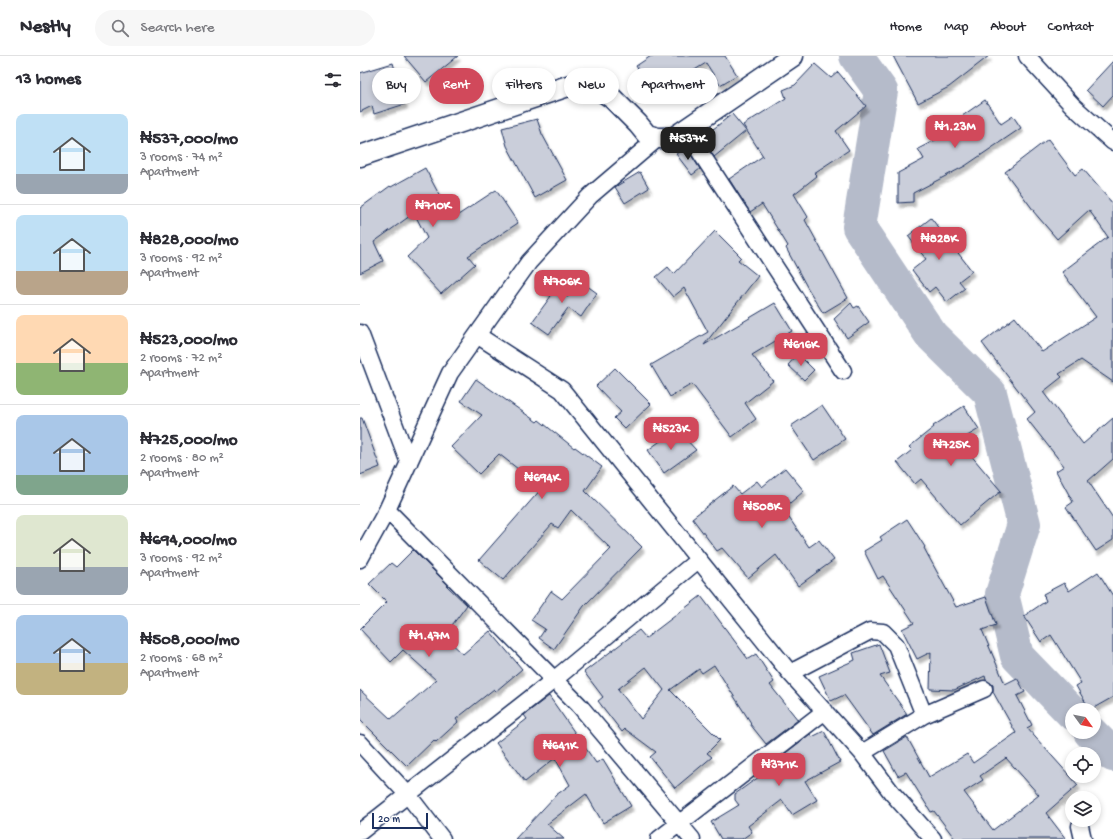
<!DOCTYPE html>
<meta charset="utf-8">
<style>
body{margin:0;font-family:"Gochi Hand",sans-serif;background:#f7f7f7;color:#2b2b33;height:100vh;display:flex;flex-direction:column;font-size:15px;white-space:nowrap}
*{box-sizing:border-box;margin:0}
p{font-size:13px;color:#7c7c81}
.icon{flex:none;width:22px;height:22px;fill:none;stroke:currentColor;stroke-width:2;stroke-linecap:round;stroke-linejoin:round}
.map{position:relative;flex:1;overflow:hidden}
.drawer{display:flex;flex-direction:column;background:#fff;width:360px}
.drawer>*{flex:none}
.hud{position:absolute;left:12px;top:12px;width:380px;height:36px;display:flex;gap:8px}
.needle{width:26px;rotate:123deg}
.fabs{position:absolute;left:705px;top:647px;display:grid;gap:8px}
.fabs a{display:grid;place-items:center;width:36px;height:36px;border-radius:50%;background:#fff;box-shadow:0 2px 6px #0003;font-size:20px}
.scale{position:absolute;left:12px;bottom:10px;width:56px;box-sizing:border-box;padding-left:4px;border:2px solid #1b2f5e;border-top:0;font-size:11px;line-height:14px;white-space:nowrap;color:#1b2f5e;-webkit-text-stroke:3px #fff;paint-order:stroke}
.price{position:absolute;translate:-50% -34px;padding:0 9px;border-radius:8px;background:#d1495b;color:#fff;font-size:13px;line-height:26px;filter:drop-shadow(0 1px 2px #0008)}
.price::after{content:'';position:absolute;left:50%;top:24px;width:12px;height:9px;margin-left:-6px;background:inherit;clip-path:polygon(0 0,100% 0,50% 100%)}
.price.active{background:#222;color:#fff}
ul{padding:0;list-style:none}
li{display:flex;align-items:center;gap:12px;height:100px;padding:0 16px}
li+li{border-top:1px solid #e1e1e2}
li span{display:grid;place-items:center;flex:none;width:112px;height:80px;border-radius:8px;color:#555}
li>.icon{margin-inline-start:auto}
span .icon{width:48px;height:48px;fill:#fffc;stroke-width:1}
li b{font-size:17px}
h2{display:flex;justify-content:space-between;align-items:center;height:48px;padding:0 16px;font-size:17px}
.pill{padding:0 14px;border-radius:18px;background:#fff;box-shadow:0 2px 6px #0003;font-size:14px;line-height:36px}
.pill.active{background:#d1495b;color:#fff}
header{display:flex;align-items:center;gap:24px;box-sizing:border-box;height:56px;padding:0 20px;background:#fff;border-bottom:1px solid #e1e1e2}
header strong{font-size:19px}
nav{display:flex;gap:22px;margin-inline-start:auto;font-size:14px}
.search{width:280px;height:36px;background:#f7f7f7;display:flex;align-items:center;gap:10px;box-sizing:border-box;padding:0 14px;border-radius:22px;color:#7c7c81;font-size:15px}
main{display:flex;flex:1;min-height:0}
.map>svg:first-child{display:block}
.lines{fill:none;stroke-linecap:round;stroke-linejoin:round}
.river{stroke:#b5bbca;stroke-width:34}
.building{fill:#caceda;stroke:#1b2f5e;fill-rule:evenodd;filter:url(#shadow)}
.minor-casing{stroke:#1b2f5e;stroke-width:19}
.tertiary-casing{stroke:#1b2f5e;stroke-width:23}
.minor{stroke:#fff;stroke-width:16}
.tertiary{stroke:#fff;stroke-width:20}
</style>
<header>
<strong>Nestly</strong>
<div class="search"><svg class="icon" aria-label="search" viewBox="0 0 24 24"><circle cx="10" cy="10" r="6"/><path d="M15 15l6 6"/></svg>Search here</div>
<nav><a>Home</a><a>Map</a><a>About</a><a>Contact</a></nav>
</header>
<main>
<section class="drawer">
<h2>13 homes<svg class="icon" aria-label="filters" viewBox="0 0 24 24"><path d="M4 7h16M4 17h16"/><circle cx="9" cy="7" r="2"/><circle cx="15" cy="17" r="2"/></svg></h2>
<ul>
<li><span style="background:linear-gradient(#bfe0f5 75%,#9aa5b1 0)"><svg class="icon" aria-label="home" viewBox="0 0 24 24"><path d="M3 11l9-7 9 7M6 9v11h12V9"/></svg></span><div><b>₦537,000/mo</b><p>3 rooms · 74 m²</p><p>Apartment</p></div></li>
<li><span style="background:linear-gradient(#bfe0f5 70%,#b9a48a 0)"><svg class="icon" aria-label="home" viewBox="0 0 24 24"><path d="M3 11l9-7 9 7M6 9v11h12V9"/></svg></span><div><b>₦828,000/mo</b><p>3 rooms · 92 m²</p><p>Apartment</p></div></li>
<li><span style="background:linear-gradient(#ffd9b3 60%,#8fb573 0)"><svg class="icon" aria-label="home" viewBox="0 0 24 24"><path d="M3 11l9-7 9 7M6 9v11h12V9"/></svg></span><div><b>₦523,000/mo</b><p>2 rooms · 72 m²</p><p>Apartment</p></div></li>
<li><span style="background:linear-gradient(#a9c7e8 75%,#7fa58c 0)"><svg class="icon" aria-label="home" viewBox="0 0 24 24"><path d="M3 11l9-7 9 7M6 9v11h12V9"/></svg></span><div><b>₦725,000/mo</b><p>2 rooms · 80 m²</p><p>Apartment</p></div></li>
<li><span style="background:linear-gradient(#dfe7d0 65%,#9aa5b1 0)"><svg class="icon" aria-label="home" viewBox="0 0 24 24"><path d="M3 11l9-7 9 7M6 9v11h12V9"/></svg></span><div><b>₦694,000/mo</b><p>3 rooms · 92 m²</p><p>Apartment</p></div></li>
<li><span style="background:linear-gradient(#a9c7e8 60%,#c2b280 0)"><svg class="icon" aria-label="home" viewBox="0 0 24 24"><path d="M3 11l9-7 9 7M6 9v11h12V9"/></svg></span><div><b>₦508,000/mo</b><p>2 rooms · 68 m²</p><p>Apartment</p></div></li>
</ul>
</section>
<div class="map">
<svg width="753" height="783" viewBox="0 0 753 783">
<defs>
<filter id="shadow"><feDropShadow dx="2.5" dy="4.5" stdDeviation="1" flood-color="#0004"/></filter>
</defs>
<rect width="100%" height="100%" fill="#fff"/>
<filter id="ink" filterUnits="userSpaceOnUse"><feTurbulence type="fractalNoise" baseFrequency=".025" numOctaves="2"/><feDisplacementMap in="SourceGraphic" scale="8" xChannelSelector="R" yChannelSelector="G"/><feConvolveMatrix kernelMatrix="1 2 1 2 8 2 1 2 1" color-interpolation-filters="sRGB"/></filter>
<g filter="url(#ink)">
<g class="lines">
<path class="river" d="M 496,0 L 521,35 L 499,171 L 571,279 L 630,337 L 664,468 L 642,538 L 657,600 L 712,657
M 730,676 L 753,699"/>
</g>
<path class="building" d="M 44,0 L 98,0 L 66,26 Z
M 291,0 L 365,0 L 377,19 L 360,29 L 346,7 L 294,39 L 276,10 Z
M 533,0 L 629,0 L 589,31 L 558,47 Z
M 753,5 L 753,39 L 743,50 L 726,34 Z
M 33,7 L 45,48 L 14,58 L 12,50 L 0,56 L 0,17 Z
M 455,8 L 471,22 L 478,16 L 506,50 L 476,75 L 489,94 L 454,117 L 457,120 L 434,138 L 448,161 L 445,164 L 488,242 L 463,257 L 447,231 L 426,192 L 428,190 L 402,148 L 390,156 L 369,123 L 403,100 L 383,69 L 426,42 L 423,34 L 435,29 Z
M 625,44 L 641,68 L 653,60 L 661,72 L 605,110 L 553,137 L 553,146 L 538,147 L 538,117 L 564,103 L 558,93 L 596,73 L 592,67 Z
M 372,58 L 386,75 L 354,101 L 342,82 Z
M 177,63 L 182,78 L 207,124 L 175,142 L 147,90 L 142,72 Z
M 688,83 L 715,119 L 723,113 L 753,148 L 753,326 L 721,304 L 699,318 L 702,321 L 683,336 L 723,388 L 753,362 L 753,403 L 728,425 L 753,462 L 753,484 L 736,495 L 706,451 L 713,446 L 696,415 L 704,410 L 667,363 L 675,356 L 622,287 L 655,261 L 682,296 L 736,261 L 702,216 L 748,181 L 729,154 L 697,183 L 673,155 L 674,155 L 645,116 Z
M 326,91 L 340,113 L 332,119 L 316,98 Z
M 65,112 L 92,163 L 136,134 L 158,167 L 108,200 L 115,208 L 81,238 L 47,201 L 67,182 L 54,157 L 14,186 L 23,205 L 0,217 L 0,152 L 30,130 L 31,131 Z
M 280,116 L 289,132 L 265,147 L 255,131 Z
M 571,162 L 612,215 L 599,225 L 605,232 L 587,246 L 575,231 L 569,236 L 552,214 L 566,203 L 548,180 Z
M 355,175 L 381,201 L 378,204 L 398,220 L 344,289 L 415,247 L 432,275 L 392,299 L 413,325 L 385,347 L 396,363 L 372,381 L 332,328 L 310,341 L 291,309 L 348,276 L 324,232 L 313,241 L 296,221 L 308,211 L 314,218 Z
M 191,217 L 207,241 L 226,229 L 237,237 L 221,261 L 208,252 L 189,278 L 172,266 L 191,240 L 180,233 Z
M 491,247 L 494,252 L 498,250 L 509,266 L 487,282 L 474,263 Z
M 438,298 L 454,314 L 444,324 L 428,309 Z
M 255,312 L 291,348 L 265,373 L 254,362 L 261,356 L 236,330 Z
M 116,323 L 177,366 L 179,364 L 214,392 L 215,391 L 242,411 L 225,435 L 282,491 L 224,550 L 194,593 L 179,582 L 185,573 L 171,564 L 191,535 L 202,543 L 251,493 L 211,454 L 198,472 L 192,468 L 143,524 L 119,504 L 182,432 L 139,398 L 119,418 L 91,391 L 122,359 L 101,345 Z
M 462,349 L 485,383 L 454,404 L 431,370 Z
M 604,350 L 619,373 L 599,385 L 641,435 L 600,469 L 561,423 L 555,428 L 537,406 L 552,394 L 549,391 L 574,371 L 573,370 Z
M 0,362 L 2,362 L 20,411 L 0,419 Z
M 314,375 L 321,385 L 325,382 L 336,394 L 304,417 L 288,394 Z
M 425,412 L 444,435 L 423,453 L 449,491 L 459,484 L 474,504 L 438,530 L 416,499 L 388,522 L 362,492 L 357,495 L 332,462 L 373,430 L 380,438 L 397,425 L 402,431 Z
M 547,463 L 565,491 L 564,492 L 596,551 L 626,541 L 636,569 L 622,574 L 645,628 L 657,622 L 665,636 L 657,640 L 672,669 L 667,672 L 718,729 L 686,757 L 706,783 L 595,783 L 574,755 L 571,756 L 546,716 L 538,720 L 524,695 L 547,681 L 569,721 L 607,698 L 613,707 L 656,677 L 633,636 L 633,629 L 626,624 L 625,620 L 594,634 L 570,633 L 571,596 L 557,603 L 542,573 L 554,567 L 523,520 L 518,523 L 504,495 L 522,484 L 520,481 ZM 646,702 L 679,739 L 633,774 L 604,736 L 623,724 L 620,720 Z
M 53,494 L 88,529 L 87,530 L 107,549 L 84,580 L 103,598 L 130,575 L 162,613 L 136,635 L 134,633 L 96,663 L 98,666 L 76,686 L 74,684 L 47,710 L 0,663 L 0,634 L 31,663 L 76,624 L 43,594 L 31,606 L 0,573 L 27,546 L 9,528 L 31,507 L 36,511 Z
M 738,516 L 753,540 L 753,641 L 730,654 L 716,630 L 721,627 L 691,579 L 681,586 L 664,560 L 686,545 L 683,538 L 704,527 L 709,535 Z
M 341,540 L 388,603 L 396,598 L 414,626 L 410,629 L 438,664 L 406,688 L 390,668 L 391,667 L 354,609 L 342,617 L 339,613 L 310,634 L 360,684 L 347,697 L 352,701 L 315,732 L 290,701 L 296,696 L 265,673 L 262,676 L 238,645 L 243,641 L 224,616 L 279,574 L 286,582 ZM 286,611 L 304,634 L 281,663 L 258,633 Z
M 519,588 L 530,617 L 520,620 L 547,658 L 513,679 L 484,639 L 471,645 L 459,620 L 495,604 L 493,597 Z
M 189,640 L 236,707 L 243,703 L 271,750 L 243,767 L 226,738 L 187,768 L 204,783 L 155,783 L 196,739 L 210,729 L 195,702 L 165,726 L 136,687 L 167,663 L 164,659 Z
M 464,675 L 480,706 L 445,725 L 457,744 L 432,759 L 422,744 L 388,770 L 392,776 L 382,783 L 361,783 L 351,766 L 379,749 L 375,744 L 375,738 L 393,725 L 421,707 L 418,703 L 450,678 L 452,681 Z"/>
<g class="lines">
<g class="minor-casing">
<path id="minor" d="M 667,0 L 713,50 L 753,86
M 325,73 L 483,315
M 0,277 L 49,407
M 117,279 L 202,334 L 430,617 L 502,697 L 532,737 L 573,783
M 27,454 L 219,649 L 332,783
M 0,503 L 27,454 L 90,317 L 117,279 L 169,206 L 230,140 L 298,82
M 430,617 L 510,575 L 523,576 L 536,589 L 564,659
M 0,687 L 48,739 L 82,783
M 502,697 L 564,659 L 624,633
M 720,770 L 723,783
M 0,776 L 195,623 L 338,504
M 299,783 L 465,655"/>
</g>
<g class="tertiary-casing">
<path id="tertiary" d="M 0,100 L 211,29 L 234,30 L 252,42 L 278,68 L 287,79 L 298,82 L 313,82 L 433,0"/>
</g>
<use href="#minor" class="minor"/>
<use href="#tertiary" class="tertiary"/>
</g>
</g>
</svg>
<div class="fabs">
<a><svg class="needle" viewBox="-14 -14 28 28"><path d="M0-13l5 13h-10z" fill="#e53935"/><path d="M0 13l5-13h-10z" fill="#7c7c81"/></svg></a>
<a><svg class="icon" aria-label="locate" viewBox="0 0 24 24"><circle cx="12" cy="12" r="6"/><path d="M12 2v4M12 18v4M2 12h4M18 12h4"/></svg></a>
<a><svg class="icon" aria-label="layers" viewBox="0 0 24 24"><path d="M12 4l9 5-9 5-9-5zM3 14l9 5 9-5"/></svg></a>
</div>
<div class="scale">20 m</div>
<b class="price" style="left:595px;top:93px">₦1.23M</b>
<b class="price active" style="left:328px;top:105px">₦537K</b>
<b class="price" style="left:73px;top:172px">₦710K</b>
<b class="price" style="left:579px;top:205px">₦828K</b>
<b class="price" style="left:202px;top:248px">₦706K</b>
<b class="price" style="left:441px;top:311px">₦616K</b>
<b class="price" style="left:311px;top:395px">₦523K</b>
<b class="price" style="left:591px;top:411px">₦725K</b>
<b class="price" style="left:182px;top:444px">₦694K</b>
<b class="price" style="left:402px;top:473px">₦508K</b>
<b class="price" style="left:69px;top:602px">₦1.47M</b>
<b class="price" style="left:200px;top:712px">₦641K</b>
<b class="price" style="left:419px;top:731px">₦371K</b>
<div class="hud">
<a class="pill">Buy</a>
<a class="pill active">Rent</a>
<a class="pill">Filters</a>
<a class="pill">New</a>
<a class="pill">Apartment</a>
</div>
</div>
</main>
